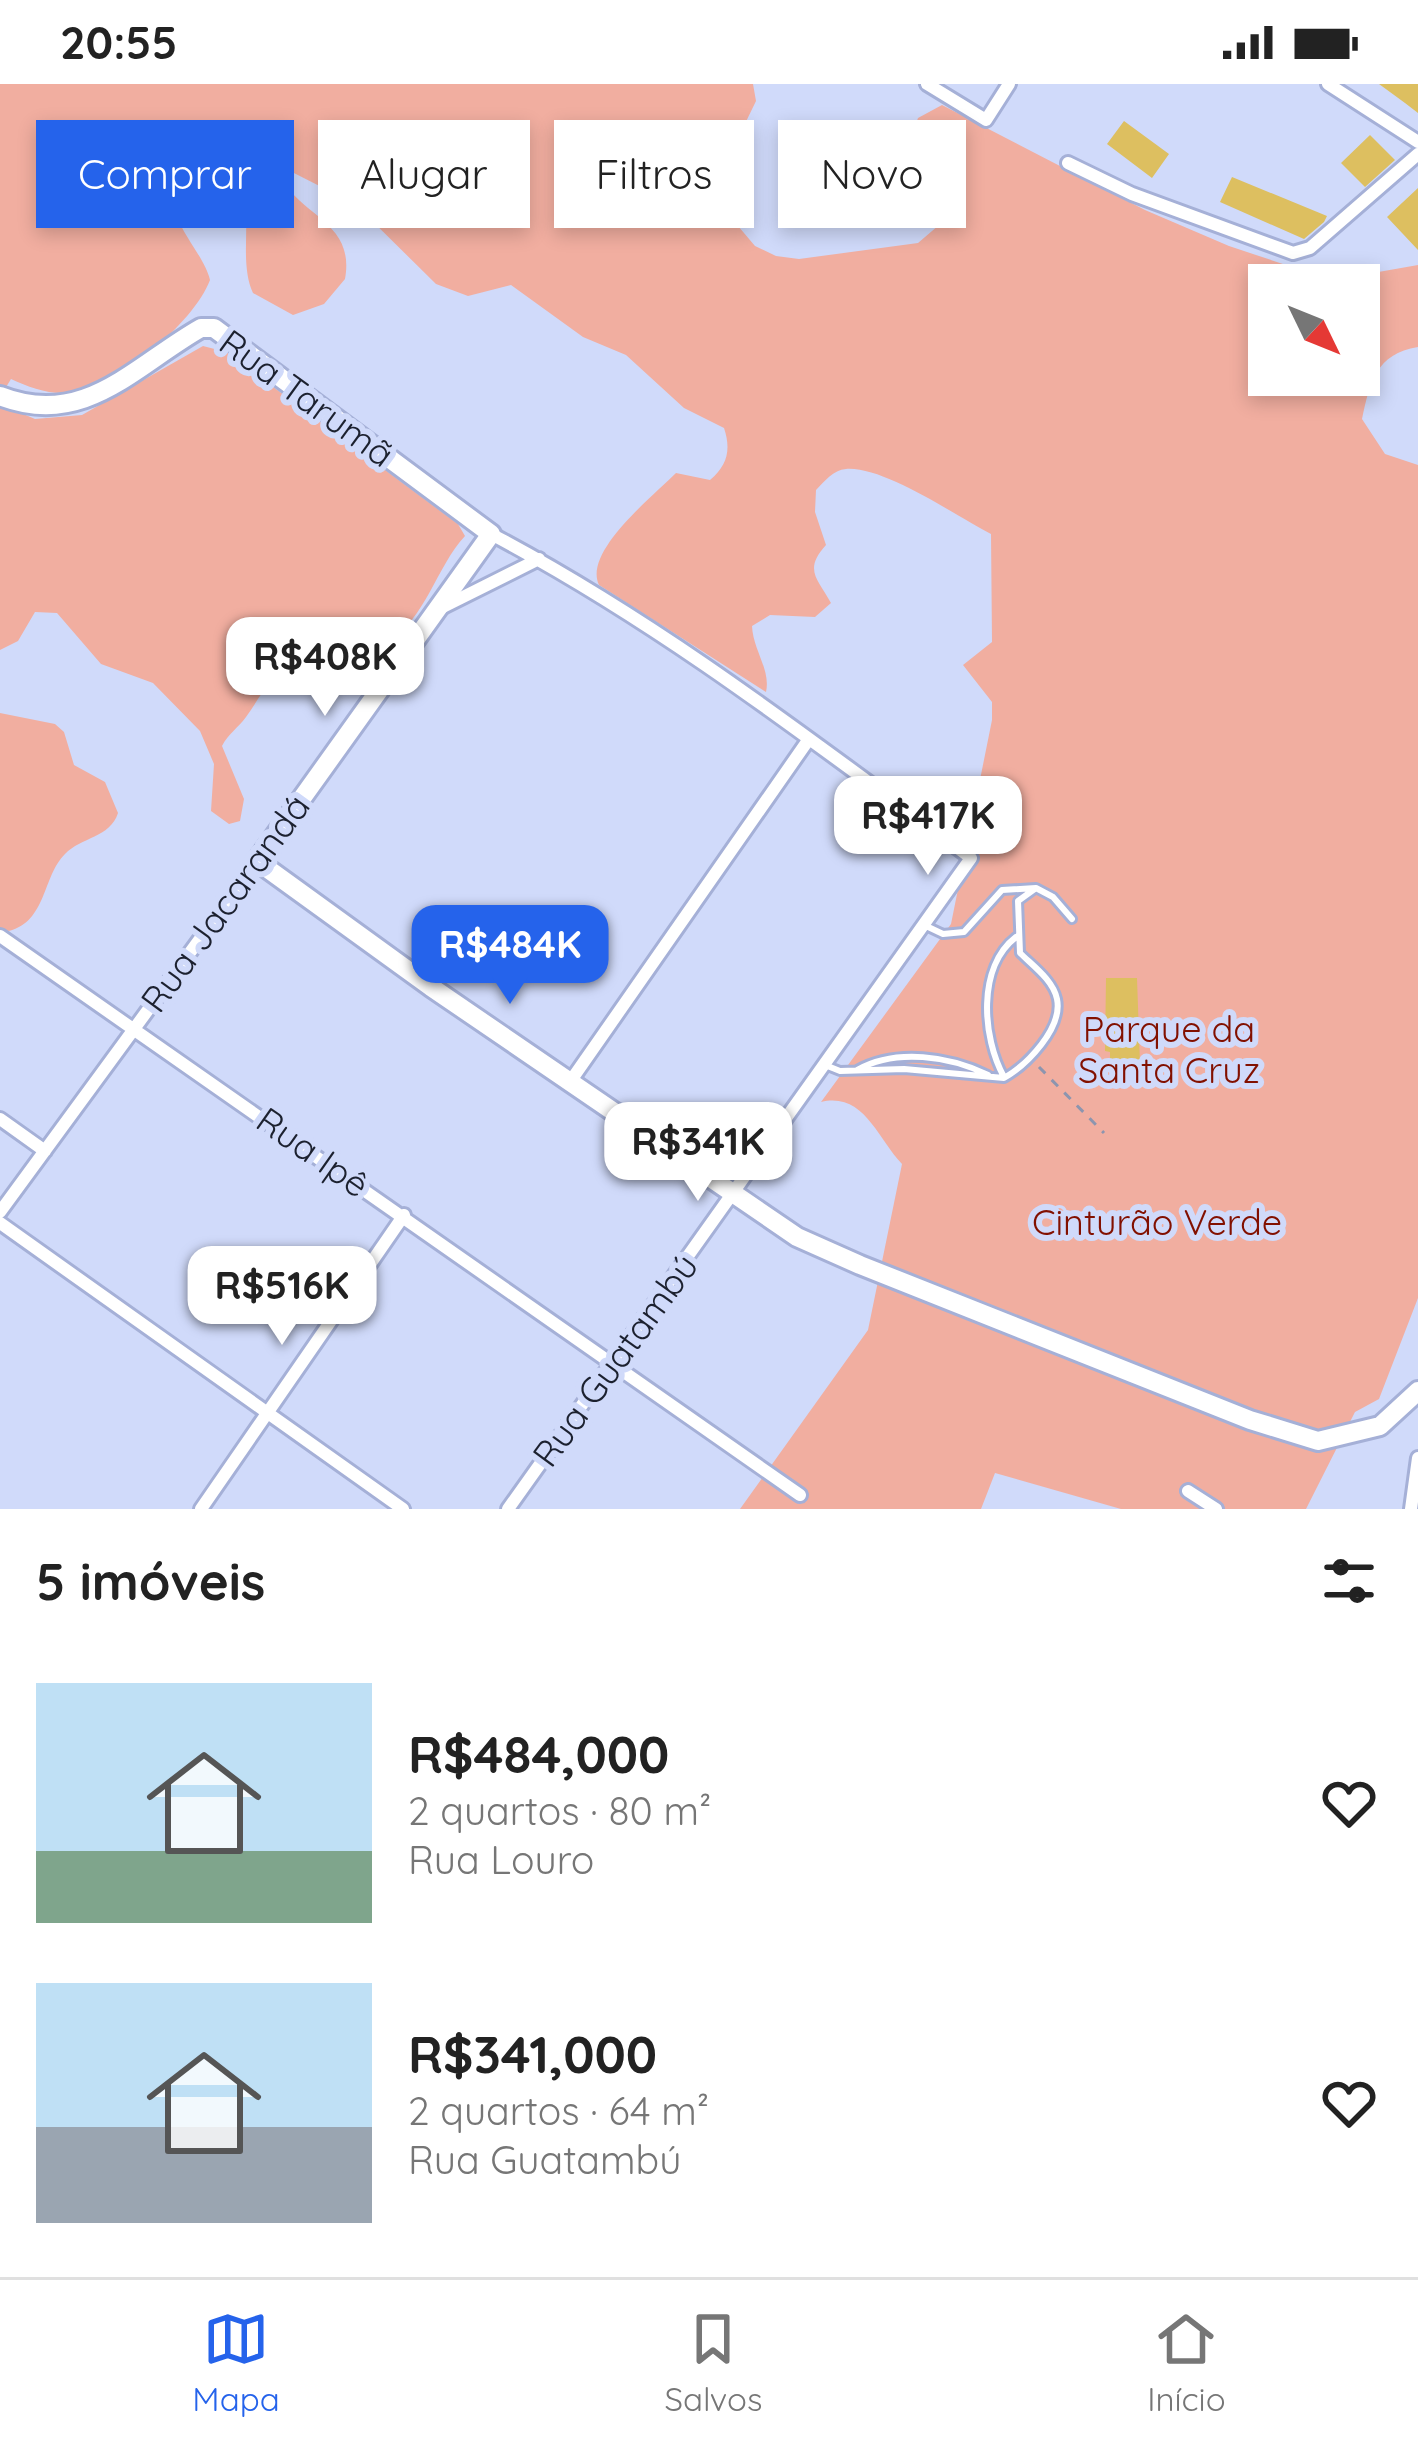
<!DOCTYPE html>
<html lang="pt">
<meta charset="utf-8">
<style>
body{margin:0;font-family:Quicksand,sans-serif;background:#f2f2f2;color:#222;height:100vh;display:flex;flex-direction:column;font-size:45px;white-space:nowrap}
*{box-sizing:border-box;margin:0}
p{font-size:39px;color:#767676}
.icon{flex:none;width:66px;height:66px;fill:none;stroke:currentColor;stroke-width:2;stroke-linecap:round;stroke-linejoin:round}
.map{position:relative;height:1425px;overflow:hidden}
.details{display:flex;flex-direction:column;background:#fff;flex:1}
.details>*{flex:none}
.top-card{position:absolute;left:36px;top:36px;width:1347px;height:108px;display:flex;gap:24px}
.needle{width:78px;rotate:133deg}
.tools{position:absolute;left:1248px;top:180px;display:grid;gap:24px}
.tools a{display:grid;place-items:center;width:132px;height:132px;border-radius:0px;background:#fff;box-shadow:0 6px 18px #0003;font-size:60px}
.price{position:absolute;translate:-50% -102px;padding:0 27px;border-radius:24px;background:#fff;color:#222;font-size:39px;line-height:78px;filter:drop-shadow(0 3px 6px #0008)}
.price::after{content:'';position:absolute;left:50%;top:72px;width:36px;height:27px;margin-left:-18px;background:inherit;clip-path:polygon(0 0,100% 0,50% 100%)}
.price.on{background:#2563eb;color:#fff}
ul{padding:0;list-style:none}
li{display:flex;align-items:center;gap:36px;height:300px;padding:0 36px}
li span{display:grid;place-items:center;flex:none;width:336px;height:240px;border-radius:0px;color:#555}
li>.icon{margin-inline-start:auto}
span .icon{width:144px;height:144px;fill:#fffc;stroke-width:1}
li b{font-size:51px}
h2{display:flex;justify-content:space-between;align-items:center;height:144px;padding:0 36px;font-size:51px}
.chip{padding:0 42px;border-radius:0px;background:#fff;box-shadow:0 6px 18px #0003;font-size:42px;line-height:108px}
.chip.on{background:#2563eb;color:#fff}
.status{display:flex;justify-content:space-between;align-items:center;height:84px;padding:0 60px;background:#fff;direction:ltr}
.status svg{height:33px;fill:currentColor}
.menu{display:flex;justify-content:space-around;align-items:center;height:168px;border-top:3px solid #e0e0e0;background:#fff;font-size:33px;color:#767676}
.menu a{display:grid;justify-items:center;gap:6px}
.menu .on{color:#2563eb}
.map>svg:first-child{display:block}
.green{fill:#f1aea0;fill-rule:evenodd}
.building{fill:#ddbf60}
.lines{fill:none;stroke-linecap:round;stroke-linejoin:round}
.lane-casing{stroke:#a5b0d7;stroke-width:12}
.street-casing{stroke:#a5b0d7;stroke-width:18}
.secondary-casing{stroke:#a5b0d7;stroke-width:24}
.path{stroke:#8d95af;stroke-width:3;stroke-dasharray:9 9;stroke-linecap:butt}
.lane{stroke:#fff;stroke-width:6}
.street{stroke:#fff;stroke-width:12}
.secondary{stroke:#fff;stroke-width:18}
.labels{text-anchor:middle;stroke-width:12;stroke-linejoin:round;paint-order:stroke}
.street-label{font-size:36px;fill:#1c212f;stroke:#d0dafa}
.park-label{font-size:36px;fill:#821000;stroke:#d0dafa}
</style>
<div class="status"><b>20:55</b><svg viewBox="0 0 49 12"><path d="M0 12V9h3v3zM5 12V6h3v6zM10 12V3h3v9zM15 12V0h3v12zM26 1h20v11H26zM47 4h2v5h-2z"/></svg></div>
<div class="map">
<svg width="1418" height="1425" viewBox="0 0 1418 1425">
<rect width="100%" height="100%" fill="#d0dafa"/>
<path class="green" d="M 0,0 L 753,0 L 756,17 L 711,110 L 755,162 L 776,172 L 799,175 L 918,159 L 953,129 L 954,105 L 947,83 L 910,56 L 918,34 L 942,21 L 1145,126 L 1229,162 L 1295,184 L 1322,182 L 1350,193 L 1418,181 L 1418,263 C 1376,270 1370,298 1362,335 L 1385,370 L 1418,381 L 1418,1214 L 1379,1315 L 1355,1328 L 1306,1425 L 1121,1425 L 995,1389 L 981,1425 L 740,1425 L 868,1246 L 902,1080 C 877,1054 864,1008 821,1018 L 951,840 L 992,636 L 992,618 L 963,581 L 992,558 L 991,450 C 956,432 884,382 846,385 C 833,386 825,397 816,406 L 815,428 L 826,461 C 803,486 818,495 831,519 L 815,533 L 770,531 L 752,542 C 753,566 771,586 766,608 L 599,501 C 583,468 652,413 676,389 L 710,396 C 728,381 731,365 724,344 L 684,324 L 626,271 L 583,253 L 511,201 L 468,212 L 436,200 L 355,120 L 286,85 L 281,94 C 304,134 355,139 345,195 L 324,220 L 293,231 L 253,209 C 231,162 275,84 197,77 C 140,116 202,160 210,196 C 194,239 113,308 66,309 C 47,310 28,303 11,295 L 0,313 ZM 1269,201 L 1359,201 L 1359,291 L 1269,291 Z
M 203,262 L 226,268 L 458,440 L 465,452 C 436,483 426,535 388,557 C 372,566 350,554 333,556 C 286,562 270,599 246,633 C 238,644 228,650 222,662 L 244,715 L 240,737 L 229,740 L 211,727 L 214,680 L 200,647 L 153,599 L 101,580 L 57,529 L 35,528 L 18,557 L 0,566 L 0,320 L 35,335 L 82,331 Z
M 0,629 L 55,640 L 64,648 L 74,681 L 105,698 L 118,729 C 110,754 81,753 65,770 C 42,793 47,837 9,847 L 0,845 Z"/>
<path class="building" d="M 1379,0 L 1418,0 L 1418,29 L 1405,19 Z
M 1124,37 L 1169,70 L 1152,94 L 1107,60 Z
M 1370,51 L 1395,76 L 1365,103 L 1341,79 Z
M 1232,93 L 1327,132 L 1324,138 L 1304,155 L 1220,118 Z
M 1418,104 L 1418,166 L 1387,133 Z
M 1106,894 L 1137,894 L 1140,980 L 1110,979 L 1110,968 L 1105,967 Z"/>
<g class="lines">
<g class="lane-casing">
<path id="lane" d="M 924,841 L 943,850 L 964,848 L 1002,806 L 1036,804
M 825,981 L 840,987 L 904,985 L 1004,994 C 1027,981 1063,944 1057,915 C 1053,896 1033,882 1020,869 L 1018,817 L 1036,804 L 1053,813 L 1072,835
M 857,986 C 896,964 950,972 988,991
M 1004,993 C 982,953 977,883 1016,853"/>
</g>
<g class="street-casing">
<path id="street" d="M 927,0 L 986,36 L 1009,0
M 1328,0 L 1418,58
M 1068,79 L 1132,110 L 1293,169 L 1310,164 L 1418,70
M 491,450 C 662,540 816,660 971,774 L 508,1425
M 443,523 L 539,475
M 0,852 L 800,1411
M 572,995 L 809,655
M 0,1035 L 45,1067
M 0,1128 L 257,777
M 0,1139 L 403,1425
M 1188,1407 L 1216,1425
M 201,1425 L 404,1131
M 1411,1425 L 1418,1374"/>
</g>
<g class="secondary-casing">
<path id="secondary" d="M 0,312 C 84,345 134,282 201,244 L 214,244 L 491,450 L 257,777 L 431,903 L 797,1153 L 860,1181 L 1250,1336 L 1318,1357 L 1380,1342 L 1418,1307"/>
</g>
<path class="path" d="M 1039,983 L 1104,1049"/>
<use href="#lane" class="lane"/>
<use href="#street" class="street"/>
<use href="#secondary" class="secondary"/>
</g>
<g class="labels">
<g class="street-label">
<text transform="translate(307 314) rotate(36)" y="13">Rua Tarumã</text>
<text transform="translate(225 819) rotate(-54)" y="13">Rua Jacarandá</text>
<text transform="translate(313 1068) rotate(35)" y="13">Rua Ipê</text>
<text transform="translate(615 1276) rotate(-54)" y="13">Rua Guatambú</text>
</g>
<g class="park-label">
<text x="1169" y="958">Parque da<tspan x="1169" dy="41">Santa Cruz</tspan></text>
<text x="1157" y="1151">Cinturão Verde</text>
</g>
</g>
</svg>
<div class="tools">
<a><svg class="needle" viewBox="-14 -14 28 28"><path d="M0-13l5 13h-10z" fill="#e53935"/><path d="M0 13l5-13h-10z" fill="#767676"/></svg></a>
</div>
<b class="price" style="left:325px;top:635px">R$408K</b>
<b class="price" style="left:928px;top:794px">R$417K</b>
<b class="price on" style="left:510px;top:923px">R$484K</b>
<b class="price" style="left:698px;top:1120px">R$341K</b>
<b class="price" style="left:282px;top:1264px">R$516K</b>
<div class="top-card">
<a class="chip on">Comprar</a>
<a class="chip">Alugar</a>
<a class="chip">Filtros</a>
<a class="chip">Novo</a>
</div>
</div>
<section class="details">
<h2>5 imóveis<svg class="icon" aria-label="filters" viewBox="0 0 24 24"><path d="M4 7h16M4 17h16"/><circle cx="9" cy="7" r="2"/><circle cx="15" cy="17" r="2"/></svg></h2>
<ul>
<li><span style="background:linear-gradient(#bfe0f5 70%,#7fa58c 0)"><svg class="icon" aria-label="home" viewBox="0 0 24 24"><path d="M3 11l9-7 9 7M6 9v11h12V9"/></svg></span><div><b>R$484,000</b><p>2 quartos · 80 m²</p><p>Rua Louro</p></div><svg class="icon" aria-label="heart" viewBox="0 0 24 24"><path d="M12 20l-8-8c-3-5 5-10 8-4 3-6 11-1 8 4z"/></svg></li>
<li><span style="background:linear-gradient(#bfe0f5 60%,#9aa5b1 0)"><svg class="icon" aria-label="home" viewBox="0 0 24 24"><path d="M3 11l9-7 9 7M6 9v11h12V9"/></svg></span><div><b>R$341,000</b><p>2 quartos · 64 m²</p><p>Rua Guatambú</p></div><svg class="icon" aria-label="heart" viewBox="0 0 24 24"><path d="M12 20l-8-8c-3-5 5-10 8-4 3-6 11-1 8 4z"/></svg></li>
</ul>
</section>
<nav class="menu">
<a class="on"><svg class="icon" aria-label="map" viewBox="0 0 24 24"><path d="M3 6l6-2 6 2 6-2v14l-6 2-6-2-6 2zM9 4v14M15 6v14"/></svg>Mapa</a>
<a><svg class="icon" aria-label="saved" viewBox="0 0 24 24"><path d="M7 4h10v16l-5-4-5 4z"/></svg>Salvos</a>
<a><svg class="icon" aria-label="home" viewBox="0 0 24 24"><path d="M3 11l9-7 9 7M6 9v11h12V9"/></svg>Início</a>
</nav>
